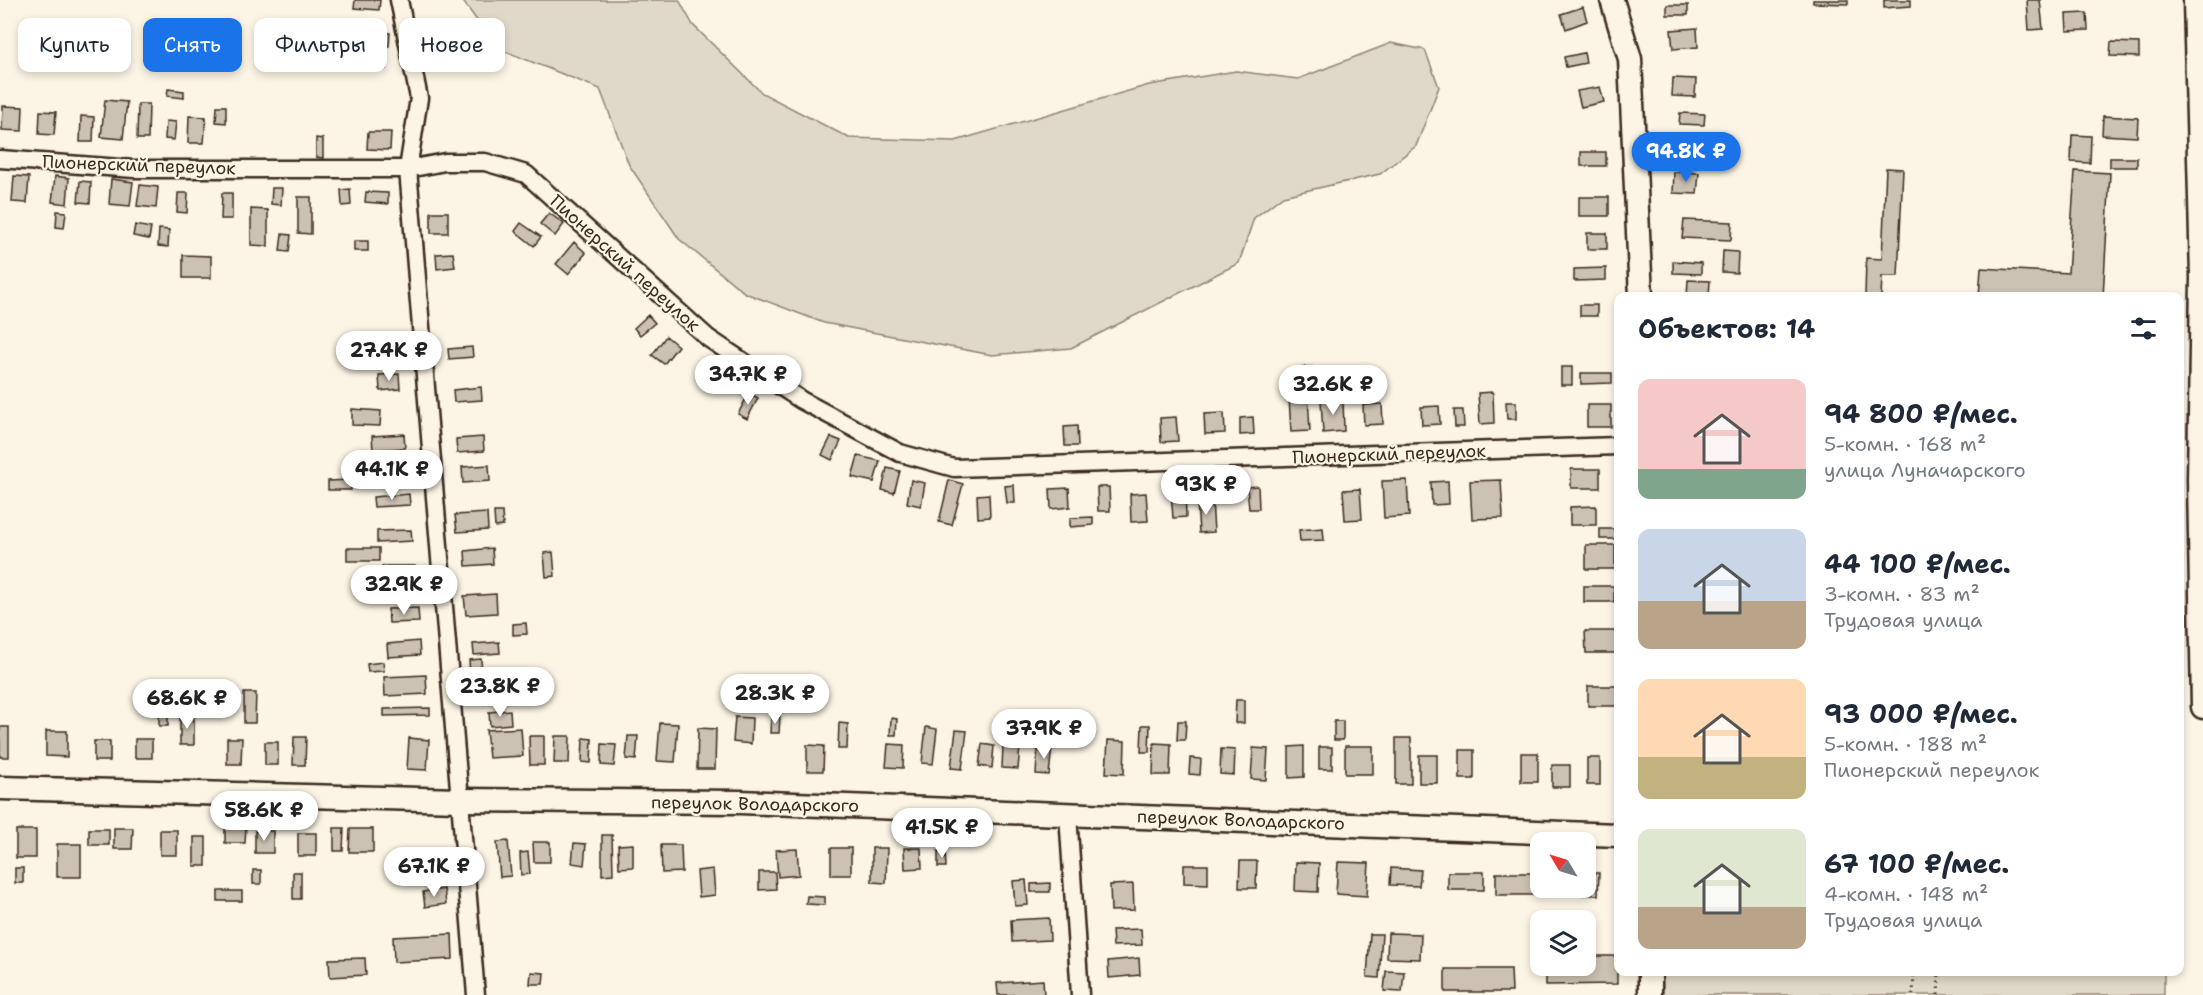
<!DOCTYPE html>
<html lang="ru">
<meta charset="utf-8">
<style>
body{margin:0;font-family:"Shantell Sans",sans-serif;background:#f2f2f3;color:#1f2937;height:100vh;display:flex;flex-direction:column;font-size:22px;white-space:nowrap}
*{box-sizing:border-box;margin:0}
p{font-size:20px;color:#747a83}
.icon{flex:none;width:33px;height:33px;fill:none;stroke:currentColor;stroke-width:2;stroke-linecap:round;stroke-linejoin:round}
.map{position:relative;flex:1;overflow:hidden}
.drawer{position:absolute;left:1614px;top:292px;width:570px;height:684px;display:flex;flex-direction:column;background:#fff;border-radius:12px;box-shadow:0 3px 9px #0003}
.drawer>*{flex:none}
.top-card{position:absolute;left:18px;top:18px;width:570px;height:54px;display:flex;gap:12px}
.needle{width:39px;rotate:308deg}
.controls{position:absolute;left:1530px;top:832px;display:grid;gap:12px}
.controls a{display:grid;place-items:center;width:66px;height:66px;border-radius:12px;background:#fff;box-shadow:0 3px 9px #0003;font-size:30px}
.price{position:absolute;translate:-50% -51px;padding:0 14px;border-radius:21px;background:#fff;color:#222;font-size:20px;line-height:39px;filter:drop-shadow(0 2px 3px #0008)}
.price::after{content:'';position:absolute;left:50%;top:36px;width:18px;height:14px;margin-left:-9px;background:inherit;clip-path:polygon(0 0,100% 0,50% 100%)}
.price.current{background:#1a73e8;color:#fff}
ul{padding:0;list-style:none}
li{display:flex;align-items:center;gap:18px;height:150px;padding:0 24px}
li span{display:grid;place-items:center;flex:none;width:168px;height:120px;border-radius:12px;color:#555}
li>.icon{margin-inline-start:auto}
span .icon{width:72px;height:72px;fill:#fffc;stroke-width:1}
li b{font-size:26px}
h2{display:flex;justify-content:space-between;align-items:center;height:72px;padding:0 24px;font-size:26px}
.chip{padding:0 21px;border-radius:12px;background:#fff;box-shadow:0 3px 9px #0003;font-size:21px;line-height:54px}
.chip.current{background:#1a73e8;color:#fff}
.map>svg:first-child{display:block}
.green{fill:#e0d8c8;stroke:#8e8173;stroke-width:1.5}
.building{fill:#ccc2b3;stroke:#3b2a1e;stroke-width:1.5}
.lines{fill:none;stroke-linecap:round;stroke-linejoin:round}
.street-casing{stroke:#3b2a1e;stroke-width:21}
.secondary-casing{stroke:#3b2a1e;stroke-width:27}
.path{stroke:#3b2a1e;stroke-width:3;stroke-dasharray:1.5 4.5;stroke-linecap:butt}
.street{stroke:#fcf5e5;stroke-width:16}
.secondary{stroke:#fcf5e5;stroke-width:22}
.labels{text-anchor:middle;stroke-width:4.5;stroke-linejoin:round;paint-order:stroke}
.street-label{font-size:18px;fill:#3b2a1e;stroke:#fcf5e5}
</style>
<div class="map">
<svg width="2203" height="995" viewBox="0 0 2203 995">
<rect width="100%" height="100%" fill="#fcf5e5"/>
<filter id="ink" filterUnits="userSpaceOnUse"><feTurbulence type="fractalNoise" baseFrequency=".0167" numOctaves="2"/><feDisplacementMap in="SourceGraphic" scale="12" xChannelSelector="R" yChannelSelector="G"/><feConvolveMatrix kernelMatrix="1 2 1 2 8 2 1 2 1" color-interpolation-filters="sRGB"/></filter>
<g filter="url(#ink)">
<path class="green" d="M 462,0 L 679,0 L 693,25 L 762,93 L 849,138 L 955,141 L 1149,85 L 1236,71 L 1298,79 L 1391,43 L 1425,50 L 1439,87 L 1416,146 L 1380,174 L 1283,196 L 1254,218 L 1239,263 L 1071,348 L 992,355 L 824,323 L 745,293 L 679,239 L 629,165 L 600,89 L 497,48 Z
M 1662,972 L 2164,972 L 2164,995 L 1663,995 Z"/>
<path class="building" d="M 355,0 L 380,0 L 379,10 L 354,8 Z
M 1813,0 L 1848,0 L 1848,4 L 1813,3 Z
M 1884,0 L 1911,0 L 1911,6 L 1884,8 Z
M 2027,0 L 2040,0 L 2043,29 L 2029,30 Z
M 1667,5 L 1688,5 L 1688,15 L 1667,15 Z
M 1583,7 L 1587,21 L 1566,29 L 1561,14 Z
M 2087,13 L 2088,30 L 2067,31 L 2066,14 Z
M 1697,28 L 1698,47 L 1673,49 L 1671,30 Z
M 367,32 L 390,33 L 389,46 L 366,45 Z
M 2111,42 L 2139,43 L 2139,57 L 2110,56 Z
M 1584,53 L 1586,63 L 1566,67 L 1564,57 Z
M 366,55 L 386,55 L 386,69 L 366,69 Z
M 1673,78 L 1696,79 L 1695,97 L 1672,96 Z
M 1600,87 L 1604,102 L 1581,107 L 1577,91 Z
M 168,89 L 184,91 L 184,98 L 167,96 Z
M 105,100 L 127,102 L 123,139 L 101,137 Z
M 138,104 L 149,104 L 148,139 L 137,139 Z
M 3,106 L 23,107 L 22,131 L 2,130 Z
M 217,106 L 226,106 L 226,123 L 216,122 Z
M 40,111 L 56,112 L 54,135 L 39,134 Z
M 1680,113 L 1705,114 L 1704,125 L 1679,124 Z
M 81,116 L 94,117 L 93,142 L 80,142 Z
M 189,116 L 206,117 L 204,143 L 188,143 Z
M 2103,116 L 2138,118 L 2137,137 L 2102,135 Z
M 166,121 L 176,122 L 174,140 L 165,139 Z
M 368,132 L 391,132 L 390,150 L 367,149 Z
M 2072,135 L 2091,136 L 2090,163 L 2071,162 Z
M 316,138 L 323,139 L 323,158 L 316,157 Z
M 1581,152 L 1606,152 L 1606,166 L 1581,166 Z
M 1678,156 L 1696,157 L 1695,168 L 1677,167 Z
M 2110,158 L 2137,158 L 2137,167 L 2110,167 Z
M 1886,168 L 1903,169 L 1898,276 L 1882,276 L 1881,297 L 1865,297 L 1866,258 L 1882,259 Z
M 2075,171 L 2110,173 L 2103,297 L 1979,297 L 1981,268 L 2068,273 Z
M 1674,172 L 1699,173 L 1697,194 L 1673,193 Z
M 14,176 L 29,177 L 27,203 L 12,202 Z
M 55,176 L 69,178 L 67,204 L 52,202 Z
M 111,179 L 133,182 L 130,206 L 109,204 Z
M 80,181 L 91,182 L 90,203 L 78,202 Z
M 140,185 L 158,187 L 156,208 L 137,206 Z
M 272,188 L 282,188 L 281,205 L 271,204 Z
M 350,189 L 351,205 L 342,206 L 341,190 Z
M 366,192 L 388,193 L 388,204 L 365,202 Z
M 178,193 L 188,193 L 187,213 L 177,212 Z
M 222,193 L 232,193 L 232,219 L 221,219 Z
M 298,197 L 311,197 L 311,234 L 298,233 Z
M 1579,197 L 1609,197 L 1609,216 L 1579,216 Z
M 251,209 L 268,210 L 268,246 L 251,245 Z
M 57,211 L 66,212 L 64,228 L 56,227 Z
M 431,212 L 448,212 L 448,233 L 431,233 Z
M 549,213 L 564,224 L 555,236 L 540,224 Z
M 1684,220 L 1732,222 L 1731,240 L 1682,238 Z
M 521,223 L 541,237 L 534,246 L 515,231 Z
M 135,225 L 151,228 L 149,239 L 133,236 Z
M 159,229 L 169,230 L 168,247 L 158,246 Z
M 1587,233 L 1607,233 L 1607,249 L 1587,249 Z
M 282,234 L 291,235 L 289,252 L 280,251 Z
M 354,241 L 368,241 L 368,251 L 354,251 Z
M 574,242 L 586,253 L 568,274 L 556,264 Z
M 1723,251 L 1738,252 L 1737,273 L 1722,272 Z
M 453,253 L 455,267 L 437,269 L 436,254 Z
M 183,255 L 211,256 L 211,278 L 183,278 Z
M 1673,261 L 1701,263 L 1701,274 L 1673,273 Z
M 1606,268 L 1606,280 L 1574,281 L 1574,269 Z
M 1688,280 L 1710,281 L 1709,297 L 1687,297 Z
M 1580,305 L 1597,305 L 1597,316 L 1580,316 Z
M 648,315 L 655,323 L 640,335 L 634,328 Z
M 666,336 L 678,346 L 664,364 L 652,355 Z
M 346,342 L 360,342 L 360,362 L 346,362 Z
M 472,347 L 473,357 L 449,359 L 448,349 Z
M 1302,367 L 1312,367 L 1313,387 L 1303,388 Z
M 1561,367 L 1572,367 L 1572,385 L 1561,385 Z
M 1581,373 L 1612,373 L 1612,383 L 1581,384 Z
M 399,374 L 400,389 L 380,391 L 379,375 Z
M 1374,381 L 1374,389 L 1352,390 L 1351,382 Z
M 481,387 L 482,400 L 454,402 L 453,390 Z
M 1493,392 L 1494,423 L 1480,424 L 1478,393 Z
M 749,393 L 758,398 L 747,419 L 738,414 Z
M 1308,396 L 1310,431 L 1291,432 L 1289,397 Z
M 1343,399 L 1344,431 L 1323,433 L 1321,400 Z
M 1506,402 L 1516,402 L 1516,419 L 1507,419 Z
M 1382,404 L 1383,424 L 1364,425 L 1363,405 Z
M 1587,405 L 1611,405 L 1611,427 L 1587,427 Z
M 1439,406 L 1440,424 L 1422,425 L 1421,407 Z
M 352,409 L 381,411 L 380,426 L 352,425 Z
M 1454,410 L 1463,410 L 1464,427 L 1455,427 Z
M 1224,413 L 1225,433 L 1205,434 L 1204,414 Z
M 1176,417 L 1178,441 L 1161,442 L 1160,418 Z
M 1253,417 L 1254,434 L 1240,435 L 1240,418 Z
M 1077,426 L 1078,446 L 1065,446 L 1064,427 Z
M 404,434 L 405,448 L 373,450 L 372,436 Z
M 483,437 L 484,451 L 457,453 L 456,439 Z
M 831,437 L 841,441 L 832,460 L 822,455 Z
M 858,456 L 880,461 L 874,482 L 852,477 Z
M 406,462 L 407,476 L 390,477 L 389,463 Z
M 489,465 L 490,481 L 463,483 L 462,467 Z
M 382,467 L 383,478 L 355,480 L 354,469 Z
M 887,468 L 900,471 L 894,493 L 882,490 Z
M 1571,469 L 1600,469 L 1600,488 L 1571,488 Z
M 351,480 L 351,490 L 328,490 L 328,481 Z
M 911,480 L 925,483 L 921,506 L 907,503 Z
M 949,480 L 963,484 L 952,525 L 939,522 Z
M 1407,480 L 1409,516 L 1384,518 L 1382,481 Z
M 1501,480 L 1503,518 L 1472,519 L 1470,481 Z
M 1448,481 L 1449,504 L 1432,505 L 1431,482 Z
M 1014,485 L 1015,503 L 1007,503 L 1005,486 Z
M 1258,486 L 1259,509 L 1249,509 L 1247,487 Z
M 1097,487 L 1109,487 L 1110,511 L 1098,511 Z
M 1069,488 L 1070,507 L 1051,509 L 1050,489 Z
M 1360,489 L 1362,519 L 1345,520 L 1343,490 Z
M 1171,492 L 1185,492 L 1186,517 L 1173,518 Z
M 1146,493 L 1148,521 L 1131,522 L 1130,494 Z
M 409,494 L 410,505 L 374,507 L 373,497 Z
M 989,494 L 990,517 L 978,518 L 977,495 Z
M 1212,499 L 1214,532 L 1199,533 L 1197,500 Z
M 1596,506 L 1596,525 L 1570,525 L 1570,507 Z
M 494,512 L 502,512 L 503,526 L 495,527 Z
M 487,513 L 488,530 L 457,532 L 455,515 Z
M 1093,517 L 1093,525 L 1070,527 L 1070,518 Z
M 1323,528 L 1324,540 L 1300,541 L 1299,530 Z
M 1600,529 L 1618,529 L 1618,539 L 1600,539 Z
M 411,530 L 412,541 L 377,543 L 377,531 Z
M 1586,545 L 1615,545 L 1615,569 L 1586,569 Z
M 347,548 L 379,548 L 379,561 L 347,561 Z
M 492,548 L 493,564 L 466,566 L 465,551 Z
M 553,552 L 555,576 L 546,577 L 544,553 Z
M 382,566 L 415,566 L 415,582 L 382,583 Z
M 1584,586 L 1614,586 L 1614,602 L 1584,602 Z
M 496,594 L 497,613 L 466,615 L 464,596 Z
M 418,608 L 419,622 L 389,623 L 388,609 Z
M 526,623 L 527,634 L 513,635 L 513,624 Z
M 1585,631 L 1618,631 L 1618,653 L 1586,653 Z
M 419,641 L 420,655 L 388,657 L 387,644 Z
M 499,642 L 500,653 L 474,655 L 473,644 Z
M 481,659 L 482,674 L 470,675 L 469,660 Z
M 383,662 L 384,671 L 368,672 L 367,664 Z
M 426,675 L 427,694 L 385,696 L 384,677 Z
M 1588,686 L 1618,686 L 1618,706 L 1588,706 Z
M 244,693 L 256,693 L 255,723 L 244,723 Z
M 1236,700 L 1244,700 L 1244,723 L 1235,723 Z
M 430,708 L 430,715 L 384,716 L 384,709 Z
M 159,710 L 168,710 L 168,726 L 159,726 Z
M 510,710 L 511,724 L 490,726 L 489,712 Z
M 1006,713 L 1013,714 L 1011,732 L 1004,731 Z
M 180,714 L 194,714 L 194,745 L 180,745 Z
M 771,716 L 780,717 L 779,733 L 770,733 Z
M 1041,716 L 1047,716 L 1047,734 L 1040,734 Z
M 735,717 L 752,718 L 751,744 L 733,742 Z
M 891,718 L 897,719 L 896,735 L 890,735 Z
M 1178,721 L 1186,721 L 1185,740 L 1177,740 Z
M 1334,721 L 1343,721 L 1343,740 L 1334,740 Z
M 660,723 L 678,724 L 675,762 L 657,761 Z
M 839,723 L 848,724 L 847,749 L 838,749 Z
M 1142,725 L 1150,725 L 1149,752 L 1141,752 Z
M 0,727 L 9,727 L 9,757 L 0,757 Z
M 926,727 L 937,729 L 933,764 L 922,763 Z
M 521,728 L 523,756 L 489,758 L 486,730 Z
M 698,728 L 716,729 L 715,769 L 697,769 Z
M 956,730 L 967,731 L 962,769 L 951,768 Z
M 46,731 L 67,731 L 67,757 L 46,756 Z
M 529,736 L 544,736 L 544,765 L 530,765 Z
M 555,736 L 570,736 L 569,763 L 554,763 Z
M 628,736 L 638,736 L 636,760 L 626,759 Z
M 294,737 L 306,737 L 305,765 L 293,765 Z
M 227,738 L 242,738 L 241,764 L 227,764 Z
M 409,738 L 429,740 L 427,770 L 407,769 Z
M 583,738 L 592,739 L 591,763 L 582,762 Z
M 1396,738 L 1411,738 L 1411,784 L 1396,784 Z
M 135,739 L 152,739 L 152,758 L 135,758 Z
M 1108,740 L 1125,741 L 1124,774 L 1106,773 Z
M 94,741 L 110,741 L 110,761 L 94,761 Z
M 265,742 L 278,742 L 278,765 L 265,765 Z
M 1154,743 L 1171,744 L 1170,775 L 1153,775 Z
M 602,744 L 616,745 L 614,766 L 601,765 Z
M 888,744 L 904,745 L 903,768 L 886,767 Z
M 982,744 L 994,746 L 992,768 L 979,766 Z
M 807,745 L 824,746 L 823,771 L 807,771 Z
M 1003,745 L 1020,746 L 1018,769 L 1002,768 Z
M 1038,745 L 1052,746 L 1049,775 L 1036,774 Z
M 1304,746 L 1304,777 L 1289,778 L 1289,747 Z
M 1345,746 L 1373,746 L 1373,774 L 1345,774 Z
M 1319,747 L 1332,747 L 1332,769 L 1319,769 Z
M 1253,748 L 1268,749 L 1266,780 L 1251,779 Z
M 1221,749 L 1235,750 L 1234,775 L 1220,774 Z
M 1460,750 L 1474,750 L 1474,779 L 1460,779 Z
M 1521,753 L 1538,753 L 1538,782 L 1521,782 Z
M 1419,755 L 1437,755 L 1437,783 L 1419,783 Z
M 1190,758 L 1201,759 L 1200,775 L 1189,774 Z
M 1587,758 L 1600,758 L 1600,785 L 1587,785 Z
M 1552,765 L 1570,765 L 1570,787 L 1552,787 Z
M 225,826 L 246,826 L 245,843 L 225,843 Z
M 114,828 L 133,828 L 132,849 L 114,849 Z
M 334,828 L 344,828 L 343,851 L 334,851 Z
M 89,829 L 109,829 L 109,845 L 89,845 Z
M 350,829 L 373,829 L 373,852 L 349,852 Z
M 16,830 L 36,830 L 36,858 L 16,858 Z
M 160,830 L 177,830 L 177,855 L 160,855 Z
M 255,831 L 273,831 L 273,853 L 255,853 Z
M 298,833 L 316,833 L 316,856 L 298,856 Z
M 602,835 L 612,835 L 613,874 L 602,875 Z
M 194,837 L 206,837 L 206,866 L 194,866 Z
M 508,841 L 511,876 L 500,877 L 497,842 Z
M 533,842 L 550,842 L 550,862 L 534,862 Z
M 574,843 L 586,844 L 584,865 L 572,863 Z
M 57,844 L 81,844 L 81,877 L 57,877 Z
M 633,844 L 633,867 L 619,868 L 618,845 Z
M 661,845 L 681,845 L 682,872 L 662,873 Z
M 831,848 L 851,848 L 851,875 L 831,875 Z
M 872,848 L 887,848 L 886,883 L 872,882 Z
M 904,848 L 921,848 L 922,868 L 905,869 Z
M 797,849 L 799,875 L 778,877 L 776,850 Z
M 938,851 L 945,851 L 946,867 L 938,867 Z
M 528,852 L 530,874 L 521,875 L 520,853 Z
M 1240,861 L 1257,861 L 1256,888 L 1239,888 Z
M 1296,862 L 1319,863 L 1318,892 L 1295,891 Z
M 1338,862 L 1369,863 L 1367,896 L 1336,894 Z
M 1184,865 L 1208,865 L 1208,884 L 1184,883 Z
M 15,868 L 23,868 L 23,883 L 15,883 Z
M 1391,868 L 1421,870 L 1419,886 L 1390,885 Z
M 713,869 L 715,895 L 699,897 L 697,871 Z
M 253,870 L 261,870 L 261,884 L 253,884 Z
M 293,872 L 301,872 L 301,899 L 293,899 Z
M 759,872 L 775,872 L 776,889 L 759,890 Z
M 1448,872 L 1484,872 L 1484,890 L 1448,890 Z
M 1496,873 L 1540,873 L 1540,888 L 1586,888 L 1586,873 L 1599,873 L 1598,895 L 1496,895 Z
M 1026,880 L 1028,905 L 1015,906 L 1013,881 Z
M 1050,883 L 1050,892 L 1031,892 L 1031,884 Z
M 1133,884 L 1134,910 L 1111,911 L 1110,885 Z
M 444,889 L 446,904 L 425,907 L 423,892 Z
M 218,891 L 242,891 L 242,901 L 218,901 Z
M 807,896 L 825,897 L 825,905 L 806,904 Z
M 1049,918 L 1050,940 L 1012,942 L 1011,920 Z
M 1141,929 L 1142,945 L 1113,946 L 1112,930 Z
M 1388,933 L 1421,934 L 1420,959 L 1387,958 Z
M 452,934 L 453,959 L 394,962 L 393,937 Z
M 1370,934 L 1382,934 L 1379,978 L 1367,977 Z
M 1586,956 L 1617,956 L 1617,984 L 1546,985 L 1546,966 L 1586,966 Z
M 365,958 L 366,975 L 330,977 L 329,959 Z
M 1139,958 L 1140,975 L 1109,978 L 1108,961 Z
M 1445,969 L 1511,969 L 1512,992 L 1445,992 Z
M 1386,971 L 1404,972 L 1402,992 L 1384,991 Z
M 531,972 L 544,973 L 543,984 L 530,984 Z
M 1043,980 L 1044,995 L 998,995 L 997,983 Z"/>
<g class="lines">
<g class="street-casing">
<path id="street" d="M 399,0 L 419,98 L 408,169 L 476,995
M 0,159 L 134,169 L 408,169 L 445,162 L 485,162 L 526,174 L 708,338 L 801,400 L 900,453 L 954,468 L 1618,446
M 1068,814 L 1080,995"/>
</g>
<g class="secondary-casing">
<path id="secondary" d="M 1612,0 L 1630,59 L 1641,297
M 2195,0 L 2202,277 L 2199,480 L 2203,707
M 0,788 L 460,800 L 740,802 L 1618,835
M 1650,995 L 1650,972"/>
</g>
<path class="path" d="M 1913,995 L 1914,972
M 1938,995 L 1939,972"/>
<use href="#street" class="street"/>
<use href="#secondary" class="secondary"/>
</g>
</g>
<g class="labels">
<g class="street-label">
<text transform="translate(139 165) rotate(2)" y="6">Пионерский переулок</text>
<text transform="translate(625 263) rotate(42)" y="6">Пионерский переулок</text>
<text transform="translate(1389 454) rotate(-2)" y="6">Пионерский переулок</text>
<text transform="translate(755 804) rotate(1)" y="6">переулок Володарского</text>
<text transform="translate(1241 820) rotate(2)" y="6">переулок Володарского</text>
</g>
</g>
</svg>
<div class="controls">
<a><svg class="needle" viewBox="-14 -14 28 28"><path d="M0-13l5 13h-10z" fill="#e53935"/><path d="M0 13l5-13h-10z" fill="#747a83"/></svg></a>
<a><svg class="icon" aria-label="layers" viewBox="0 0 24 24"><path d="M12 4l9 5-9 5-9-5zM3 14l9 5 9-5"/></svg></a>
</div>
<b class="price current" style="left:1686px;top:183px">94.8K ₽</b>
<b class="price" style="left:389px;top:382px">27.4K ₽</b>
<b class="price" style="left:748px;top:406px">34.7K ₽</b>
<b class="price" style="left:1333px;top:416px">32.6K ₽</b>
<b class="price" style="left:392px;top:501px">44.1K ₽</b>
<b class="price" style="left:1206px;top:516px">93K ₽</b>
<b class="price" style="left:404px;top:616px">32.9K ₽</b>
<b class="price" style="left:500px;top:718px">23.8K ₽</b>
<b class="price" style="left:775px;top:725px">28.3K ₽</b>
<b class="price" style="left:187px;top:730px">68.6K ₽</b>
<b class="price" style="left:1044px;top:760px">37.9K ₽</b>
<b class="price" style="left:264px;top:842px">58.6K ₽</b>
<b class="price" style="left:942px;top:859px">41.5K ₽</b>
<b class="price" style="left:434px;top:898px">67.1K ₽</b>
<div class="top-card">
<a class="chip">Купить</a>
<a class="chip current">Снять</a>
<a class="chip">Фильтры</a>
<a class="chip">Новое</a>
</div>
<section class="drawer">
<h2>Объектов: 14<svg class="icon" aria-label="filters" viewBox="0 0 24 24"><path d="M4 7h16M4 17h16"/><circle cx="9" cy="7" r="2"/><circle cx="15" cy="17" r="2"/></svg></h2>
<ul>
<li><span style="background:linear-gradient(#f6c9c9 75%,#7fa58c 0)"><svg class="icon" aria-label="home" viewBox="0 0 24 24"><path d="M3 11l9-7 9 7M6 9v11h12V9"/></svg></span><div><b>94 800 ₽/мес.</b><p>5-комн. · 168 m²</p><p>улица Луначарского</p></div></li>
<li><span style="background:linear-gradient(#c9d6e8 60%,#b9a48a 0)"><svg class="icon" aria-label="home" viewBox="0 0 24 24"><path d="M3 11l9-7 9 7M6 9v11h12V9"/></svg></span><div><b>44 100 ₽/мес.</b><p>3-комн. · 83 m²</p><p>Трудовая улица</p></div></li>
<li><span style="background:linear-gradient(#ffd9b3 65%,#c2b280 0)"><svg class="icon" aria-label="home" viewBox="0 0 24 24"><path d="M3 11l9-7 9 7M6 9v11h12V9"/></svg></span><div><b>93 000 ₽/мес.</b><p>5-комн. · 188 m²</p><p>Пионерский переулок</p></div></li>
<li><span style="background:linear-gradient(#dfe7d0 65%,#b9a48a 0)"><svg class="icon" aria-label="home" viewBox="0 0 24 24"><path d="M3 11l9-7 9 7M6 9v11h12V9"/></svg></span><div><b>67 100 ₽/мес.</b><p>4-комн. · 148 m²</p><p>Трудовая улица</p></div></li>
</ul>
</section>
</div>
